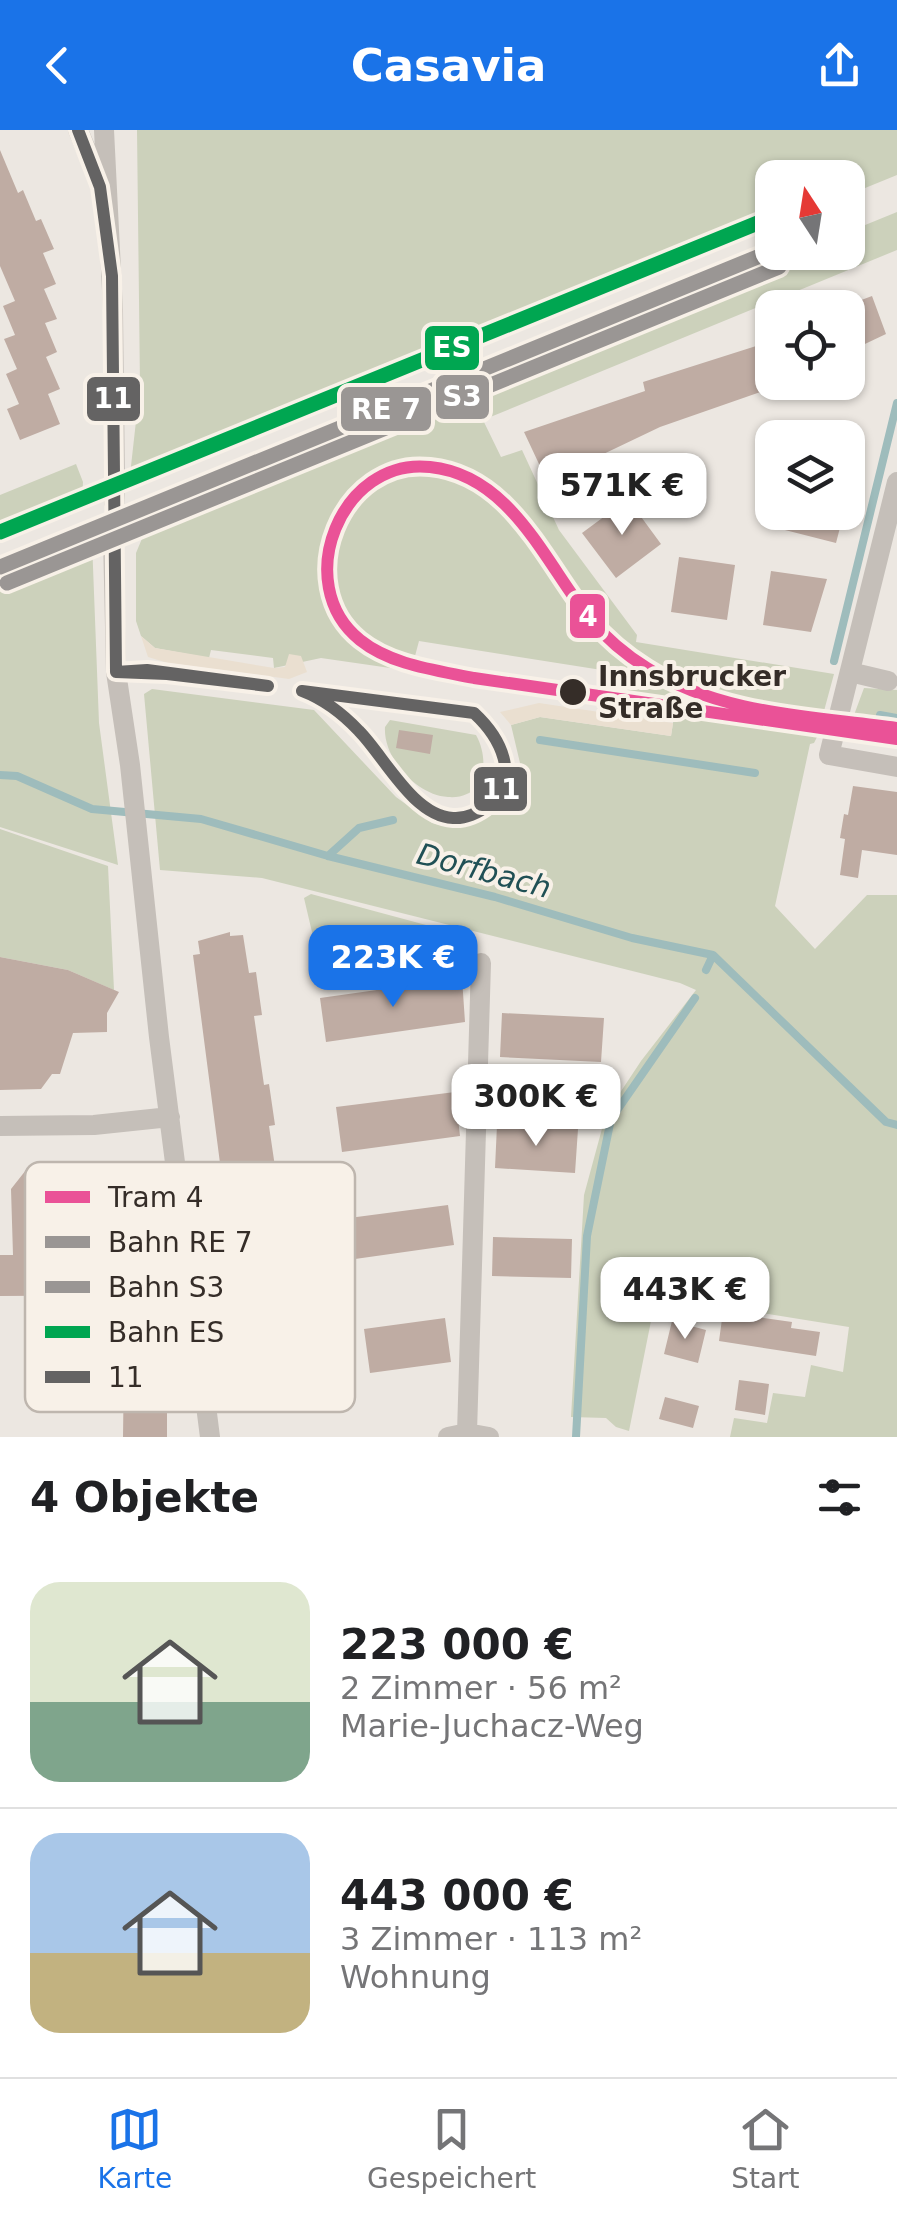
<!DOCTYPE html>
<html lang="de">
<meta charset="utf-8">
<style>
body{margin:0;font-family:"DejaVu Sans",sans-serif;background:#f6f6f6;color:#202124;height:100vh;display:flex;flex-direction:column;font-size:38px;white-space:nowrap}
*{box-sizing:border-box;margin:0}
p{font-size:32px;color:#757577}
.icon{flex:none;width:55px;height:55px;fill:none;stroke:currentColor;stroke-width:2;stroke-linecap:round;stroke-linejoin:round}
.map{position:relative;height:1307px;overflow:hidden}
.sheet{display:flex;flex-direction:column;background:#fff;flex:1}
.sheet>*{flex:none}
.needle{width:65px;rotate:348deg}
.controls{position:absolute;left:755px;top:30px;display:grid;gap:20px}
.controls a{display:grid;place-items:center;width:110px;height:110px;border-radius:20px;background:#fff;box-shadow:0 2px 8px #0004;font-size:50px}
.price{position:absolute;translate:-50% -85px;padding:0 22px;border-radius:20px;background:#fff;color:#222;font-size:32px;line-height:65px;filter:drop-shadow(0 2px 5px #0008)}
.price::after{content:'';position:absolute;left:50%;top:60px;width:30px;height:22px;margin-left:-15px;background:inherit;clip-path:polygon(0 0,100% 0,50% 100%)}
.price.active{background:#1a73e8;color:#fff}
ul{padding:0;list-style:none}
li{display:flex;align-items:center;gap:30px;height:250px;padding:0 30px}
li+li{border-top:2px solid #e0e0e0}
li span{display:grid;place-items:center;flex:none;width:280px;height:200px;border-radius:30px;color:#555}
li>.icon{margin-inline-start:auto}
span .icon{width:120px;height:120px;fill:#fffc;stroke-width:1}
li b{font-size:42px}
h2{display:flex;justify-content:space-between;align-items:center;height:120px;padding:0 30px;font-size:42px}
header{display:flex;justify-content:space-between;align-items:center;height:130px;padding:0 30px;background:#1a73e8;color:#fff;font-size:45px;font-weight:800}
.tabs{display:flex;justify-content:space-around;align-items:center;height:140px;border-top:2px solid #e0e0e0;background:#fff;font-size:28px;color:#757577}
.tabs a{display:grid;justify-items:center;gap:5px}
.tabs .active{color:#1a73e8}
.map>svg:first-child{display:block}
.green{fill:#ccd1bb}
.plaza{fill:#eadfd0}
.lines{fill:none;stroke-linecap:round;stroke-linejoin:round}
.stream{stroke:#9ebcbc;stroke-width:8}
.building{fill:#bfaca3}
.street-tunnel{stroke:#c7c2bc;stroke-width:20;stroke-dasharray:20 10;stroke-linecap:butt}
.street{stroke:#c5bfb9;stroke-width:20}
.bus-1-casing{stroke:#f8f1e8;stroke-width:20}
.bus-1{stroke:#646363;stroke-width:12}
.rail-1-casing{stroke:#f8f1e8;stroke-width:22}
.rail-2-casing{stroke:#f8f1e8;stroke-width:22}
.rail-3-casing{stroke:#f8f1e8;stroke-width:22}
.rail-1{stroke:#9a9694;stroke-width:15}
.rail-2{stroke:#9a9694;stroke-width:15}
.rail-3{stroke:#00a651;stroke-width:15}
.tram-1-casing{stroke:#f8f1e8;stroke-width:20}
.tram-1{stroke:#ea5297;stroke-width:12}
.stop-dot{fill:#352d28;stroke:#f8f1e8;stroke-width:4}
.labels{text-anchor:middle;stroke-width:8;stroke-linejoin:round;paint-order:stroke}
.stop-label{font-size:28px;font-weight:bold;fill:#352d28;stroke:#f8f1e8;text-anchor:start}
.water-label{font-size:30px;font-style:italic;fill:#205055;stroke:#f8f1e8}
.key{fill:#f8f1e8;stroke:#beb6ae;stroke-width:2.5}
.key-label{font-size:28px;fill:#352d28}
.line-badge{stroke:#f8f1e8;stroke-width:4}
.badge-label{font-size:28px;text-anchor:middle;font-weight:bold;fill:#fff}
</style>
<header><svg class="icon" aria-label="back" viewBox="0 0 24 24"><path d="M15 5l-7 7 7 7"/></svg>Casavia<svg class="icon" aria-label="share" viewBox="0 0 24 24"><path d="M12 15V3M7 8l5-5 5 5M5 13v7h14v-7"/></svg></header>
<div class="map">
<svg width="897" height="1307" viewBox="0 0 897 1307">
<rect width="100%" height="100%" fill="#ece7e1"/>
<path class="green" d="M 137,0 L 897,0 L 897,45 L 848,65 L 848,48 L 772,48 L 772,96 L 293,289 L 181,332 L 154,338 L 129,354 L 140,255 Z
M 897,82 L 897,120 L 483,290 L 501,327 L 522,320 L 559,400 L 637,505 L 636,512 L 834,544 L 824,581 C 778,573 728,568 685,548 L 676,573 L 621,565 L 624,553 L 608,551 L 608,541 L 419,511 L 411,541 L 321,528 L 274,538 L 273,528 L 211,520 L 209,528 L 155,518 L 141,506 L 136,491 L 136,423 L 151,387 L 798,123 L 848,122 L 848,102 Z
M 76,334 L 83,352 L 82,373 L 61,382 L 51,380 L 36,386 L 31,394 L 0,407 L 0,365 Z
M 92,411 L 99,593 L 118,735 L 0,697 L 0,450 Z
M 864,558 L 897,560 L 897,592 L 854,585 Z
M 152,559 L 314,580 L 396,667 L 432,693 L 448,697 L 482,690 L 499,680 L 512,665 L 520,633 L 511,595 L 540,587 L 671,606 L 675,580 L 819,603 L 814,613 L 810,614 L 775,776 L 815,819 L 867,765 L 897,765 L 897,1307 L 730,1307 L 734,1288 L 767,1293 L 773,1263 L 805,1267 L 811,1235 L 843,1242 L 849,1197 L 656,1166 L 629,1301 L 616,1297 L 606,1288 L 571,1287 L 584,1065 L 606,984 L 641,931 L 696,860 L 680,853 L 262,748 L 160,740 L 144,564 Z
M 390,590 L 476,605 C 490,630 486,670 448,667 C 416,665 383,628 385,597 Z
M 0,699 L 108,736 L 114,860 L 68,840 L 0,827 Z
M 311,764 L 426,795 L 425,812 L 319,832 L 304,768 Z"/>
<path class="plaza" d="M 141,506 L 155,518 L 274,538 L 285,537 L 289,524 L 301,526 L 307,542 L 289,549 L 168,533 L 148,527 Z
M 539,573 L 673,593 L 671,606 L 540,587 L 511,595 L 500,582 Z"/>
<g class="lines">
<path class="stream" d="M 834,531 L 897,273
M 880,585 L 897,588
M 540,610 L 755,643
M 0,645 L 17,646 L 92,679 L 201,689 L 328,726 L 495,767 L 632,808 L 713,825 L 886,992 L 897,995
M 328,726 L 359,698 L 393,690
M 706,840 L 713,825
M 576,1307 L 587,1106 L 611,989 L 695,868"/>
</g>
<path class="building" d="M 0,20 L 18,63 L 23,60 L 36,91 L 41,89 L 54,119 L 43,123 L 56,154 L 44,159 L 57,189 L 45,193 L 57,222 L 46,227 L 60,259 L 48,264 L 60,294 L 20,310 L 7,279 L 19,274 L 6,244 L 17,239 L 4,209 L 15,205 L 3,176 L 15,171 L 0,136 Z
M 872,166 L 886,204 L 848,222 L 848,175 Z
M 772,211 L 772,258 L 660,297 L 547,351 L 524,302 L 645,261 L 643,252 Z
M 628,369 L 661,414 L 616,448 L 582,403 Z
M 786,382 L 844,382 L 836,413 L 781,399 Z
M 679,427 L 735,435 L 727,490 L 671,482 Z
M 771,441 L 827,449 L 811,502 L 763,495 Z
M 399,600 L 433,605 L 430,624 L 396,618 Z
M 853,656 L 897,662 L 897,725 L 862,720 L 858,748 L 840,745 L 845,709 L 840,708 L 844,684 L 848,685 Z
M 230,802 L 230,806 L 243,805 L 249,843 L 256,842 L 262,885 L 254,886 L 264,955 L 269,954 L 275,995 L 269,996 L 279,1064 L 283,1063 L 289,1106 L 284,1106 L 305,1256 L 270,1265 L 270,1261 L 257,1262 L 255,1248 L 248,1249 L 193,825 L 200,824 L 198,811 Z
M 0,827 L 68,840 L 119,862 L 107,883 L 107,902 L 73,903 L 60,944 L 52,944 L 41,959 L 0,960 Z
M 462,848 L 465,892 L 326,912 L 320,868 Z
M 502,883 L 604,888 L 601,932 L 500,927 Z
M 455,962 L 460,1006 L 342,1022 L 336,977 Z
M 497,995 L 578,999 L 575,1043 L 495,1038 Z
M 130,1031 L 142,1040 L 143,1124 L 158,1124 L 159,1165 L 0,1166 L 0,1125 L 13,1125 L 11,1059 L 26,1040 L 97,1040 Z
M 448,1075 L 454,1115 L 355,1129 L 349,1088 Z
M 493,1107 L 572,1109 L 571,1148 L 492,1146 Z
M 743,1185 L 792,1192 L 791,1198 L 820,1202 L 816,1226 L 719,1211 L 722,1189 L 741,1192 Z
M 445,1188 L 451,1232 L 370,1243 L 364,1199 Z
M 672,1191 L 706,1200 L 698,1233 L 664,1224 Z
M 167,1216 L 167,1307 L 123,1307 L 124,1232 L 128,1233 L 128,1217 Z
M 739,1250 L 769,1254 L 765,1285 L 735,1280 Z
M 665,1267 L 699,1276 L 693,1298 L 659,1289 Z"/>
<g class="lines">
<path class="street-tunnel" d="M 113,406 L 115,356"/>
<path class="street" d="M 78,0 L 100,53
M 104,0 L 113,180 L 115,356
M 897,352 L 829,625 L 897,637
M 113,406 L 116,542 L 130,635 L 159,907 L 210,1307
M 850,542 L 888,551
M 0,996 L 94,995 L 170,987
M 467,1303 L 481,833
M 448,1307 L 467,1303 L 489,1307"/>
<g class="bus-1-casing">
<path id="bus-1" d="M 78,0 L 100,57 L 112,146 L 116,542
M 147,540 L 268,556 L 167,544 L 116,542 Z
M 302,561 L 474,583 C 500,607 522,648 488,675 C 479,683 465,689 453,688 C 413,686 384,626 359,601 C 343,584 323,569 302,561 Z"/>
</g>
<use href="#bus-1" class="bus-1"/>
<g class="rail-1-casing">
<path id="rail-1" d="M 0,437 L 772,121"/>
</g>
<g class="rail-2-casing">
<path id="rail-2" d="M 7,453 L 779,137"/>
</g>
<g class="rail-3-casing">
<path id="rail-3" d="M 0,402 L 765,90"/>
</g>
<use href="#rail-1" class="rail-1"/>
<use href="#rail-2" class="rail-2"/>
<use href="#rail-3" class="rail-3"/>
<g class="tram-1-casing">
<path id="tram-1" d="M 897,598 C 813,586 721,585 647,538 C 626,525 606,508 590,489 C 545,433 511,345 430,337 C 341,327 290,454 360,510 C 391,535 436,540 474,548 L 897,609"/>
</g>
<use href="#tram-1" class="tram-1"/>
</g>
<circle class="stop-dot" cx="573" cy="562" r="15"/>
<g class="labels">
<g class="stop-label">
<text x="598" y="556">Innsbrucker<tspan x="598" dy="32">Straße</tspan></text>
</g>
<g class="water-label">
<text transform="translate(484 741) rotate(15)" y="10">Dorfbach</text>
</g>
</g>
<rect x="25" y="1032" width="330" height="250" rx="15" class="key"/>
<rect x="45" y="1061" width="45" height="12" fill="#ea5297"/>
<rect x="45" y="1106" width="45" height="12" fill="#9a9694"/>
<rect x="45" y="1151" width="45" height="12" fill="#9a9694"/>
<rect x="45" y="1196" width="45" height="12" fill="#00a651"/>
<rect x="45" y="1241" width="45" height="12" fill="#646363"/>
<g class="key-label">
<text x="108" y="1077">Tram 4</text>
<text x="108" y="1122">Bahn RE 7</text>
<text x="108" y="1167">Bahn S3</text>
<text x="108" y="1212">Bahn ES</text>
<text x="108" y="1257">11</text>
</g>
<g class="line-badge">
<rect x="423" y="194" width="58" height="48" rx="10" fill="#00a651"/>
<rect x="434" y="243" width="57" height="48" rx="10" fill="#9a9694"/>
<rect x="85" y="245" width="57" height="48" rx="10" fill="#646363"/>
<rect x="339" y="255" width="94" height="48" rx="10" fill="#9a9694"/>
<rect x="568" y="462" width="39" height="48" rx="10" fill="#ea5297"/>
<rect x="472" y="635" width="57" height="48" rx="10" fill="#646363"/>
</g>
<g class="badge-label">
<text x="452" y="227">ES</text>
<text x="462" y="276">S3</text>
<text x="113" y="278">11</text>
<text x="386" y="289">RE 7</text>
<text x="588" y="496">4</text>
<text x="501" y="669">11</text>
</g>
</svg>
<div class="controls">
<a><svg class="needle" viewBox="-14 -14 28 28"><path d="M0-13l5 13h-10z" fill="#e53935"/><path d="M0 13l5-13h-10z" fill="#757577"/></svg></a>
<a><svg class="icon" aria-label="locate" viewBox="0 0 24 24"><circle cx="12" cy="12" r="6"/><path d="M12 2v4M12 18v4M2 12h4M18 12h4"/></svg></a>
<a><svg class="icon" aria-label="layers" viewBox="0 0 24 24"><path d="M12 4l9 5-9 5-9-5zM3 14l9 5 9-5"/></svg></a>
</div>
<b class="price" style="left:622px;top:408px">571K €</b>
<b class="price active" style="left:393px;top:880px">223K €</b>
<b class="price" style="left:536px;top:1019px">300K €</b>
<b class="price" style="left:685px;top:1212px">443K €</b>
</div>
<section class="sheet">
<h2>4 Objekte<svg class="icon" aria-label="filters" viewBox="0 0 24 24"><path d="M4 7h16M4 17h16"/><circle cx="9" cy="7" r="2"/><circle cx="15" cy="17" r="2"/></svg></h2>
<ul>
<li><span style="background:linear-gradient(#dfe7d0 60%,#7fa58c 0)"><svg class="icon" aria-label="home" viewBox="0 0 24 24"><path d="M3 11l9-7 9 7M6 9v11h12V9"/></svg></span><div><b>223 000 €</b><p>2 Zimmer · 56 m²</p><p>Marie-Juchacz-Weg</p></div></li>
<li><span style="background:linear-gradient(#a9c7e8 60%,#c2b280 0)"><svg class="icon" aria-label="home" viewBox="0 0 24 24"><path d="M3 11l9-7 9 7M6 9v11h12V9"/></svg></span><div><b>443 000 €</b><p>3 Zimmer · 113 m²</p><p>Wohnung</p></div></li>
</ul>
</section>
<nav class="tabs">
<a class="active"><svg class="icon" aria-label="map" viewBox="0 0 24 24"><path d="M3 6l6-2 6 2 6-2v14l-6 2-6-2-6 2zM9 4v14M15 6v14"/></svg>Karte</a>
<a><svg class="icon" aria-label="saved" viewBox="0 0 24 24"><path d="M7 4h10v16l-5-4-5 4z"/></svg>Gespeichert</a>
<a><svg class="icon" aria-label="home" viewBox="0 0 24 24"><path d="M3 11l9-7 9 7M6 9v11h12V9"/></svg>Start</a>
</nav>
